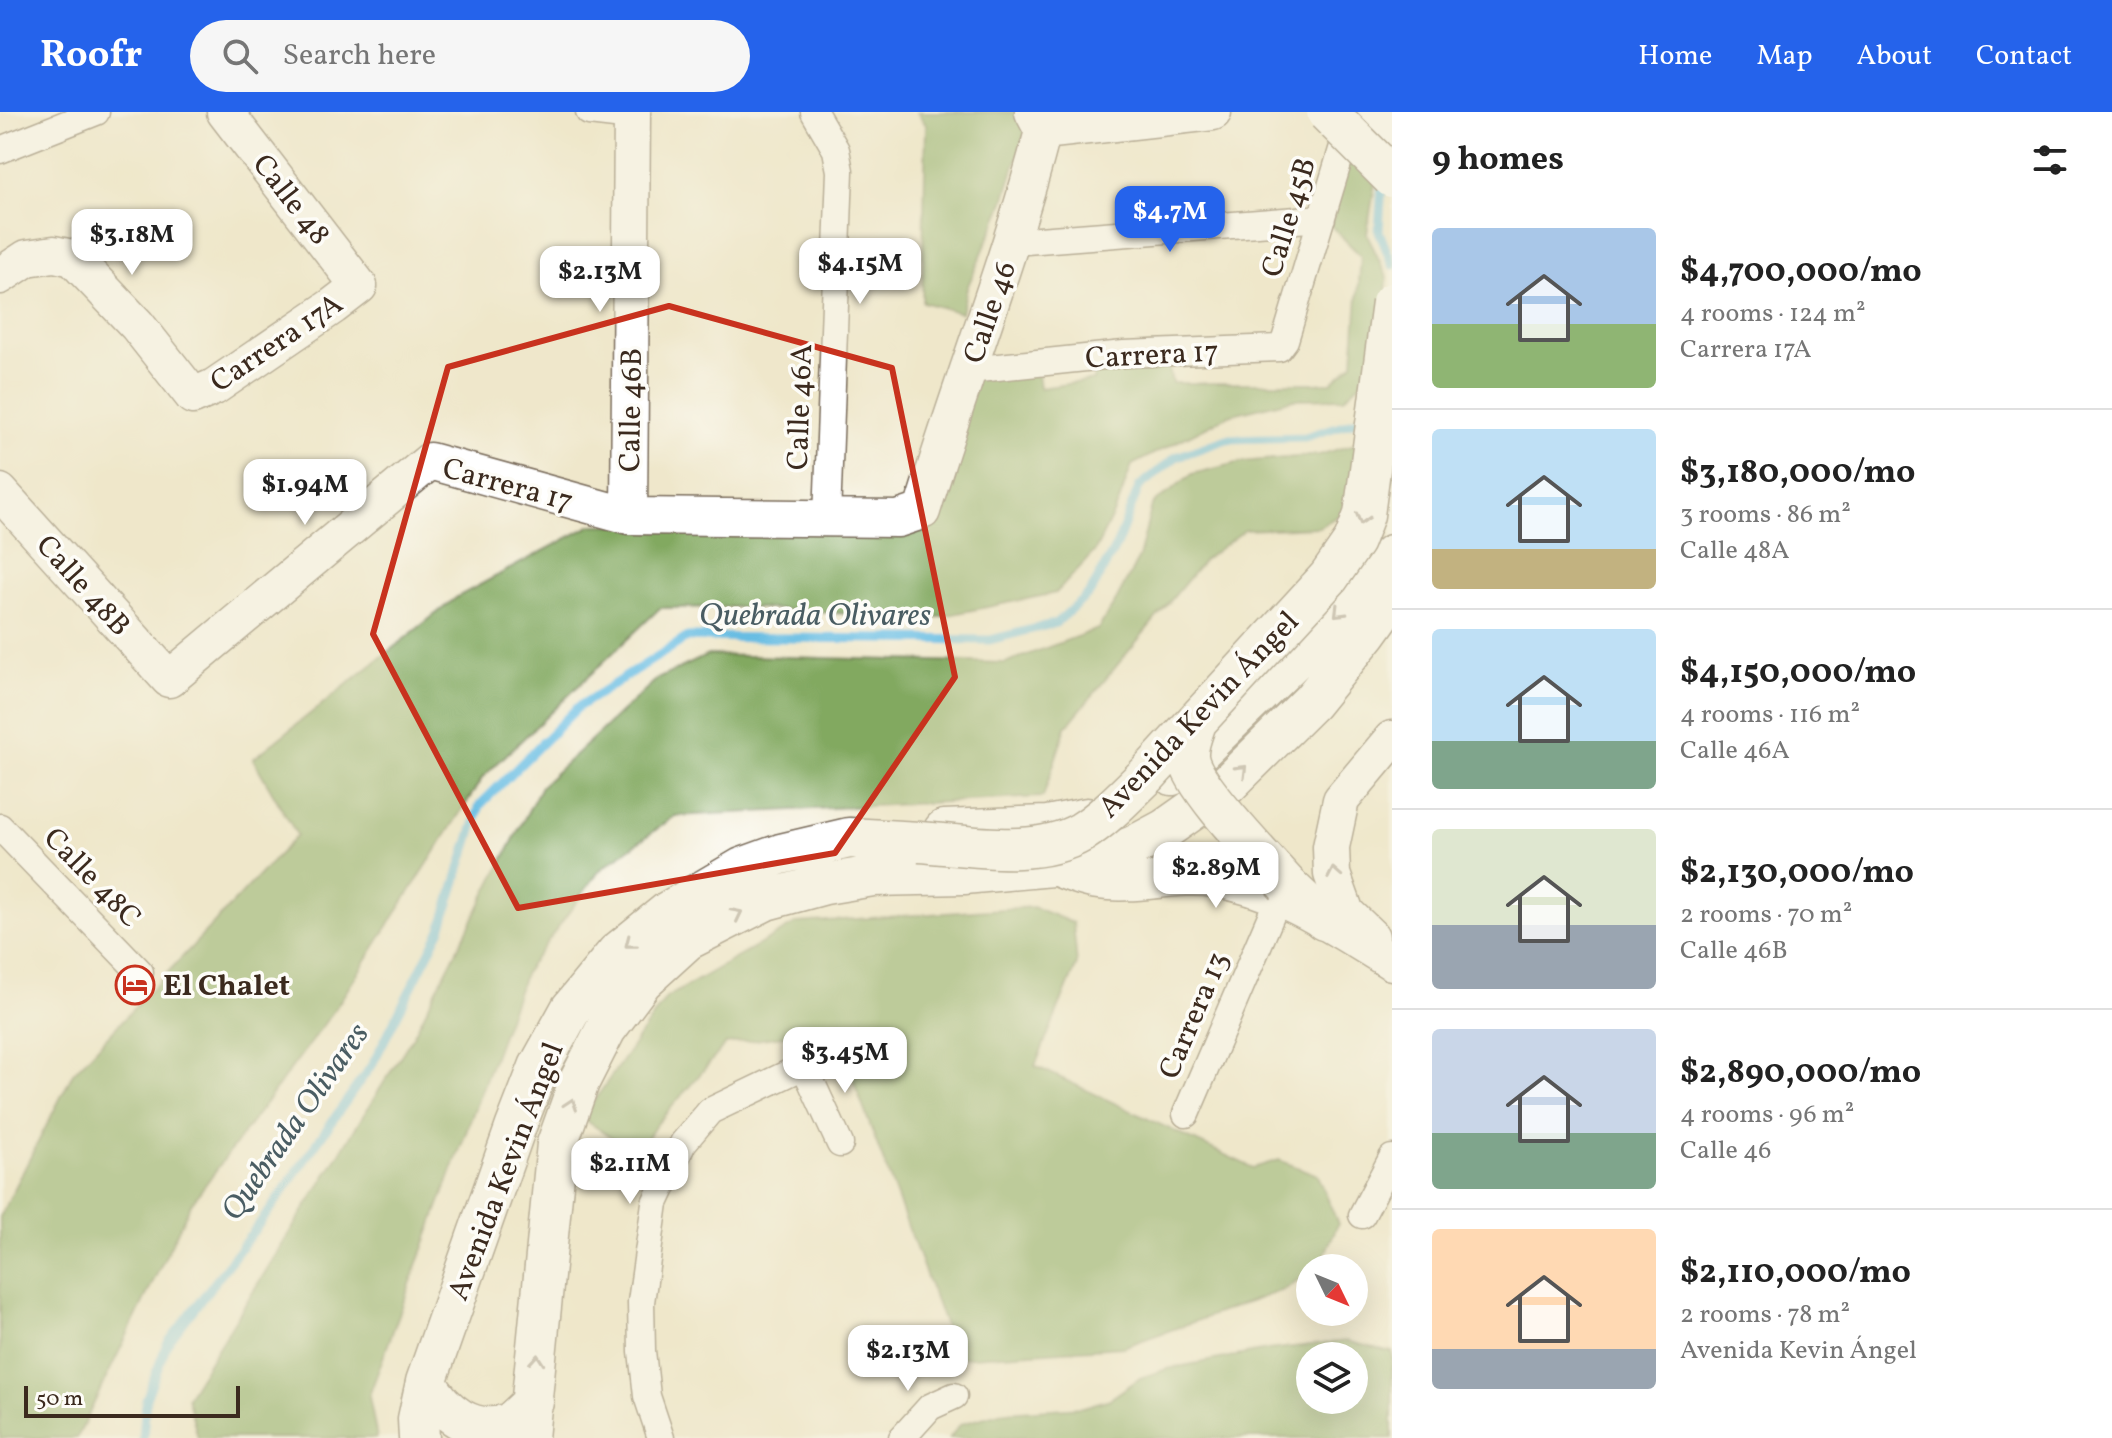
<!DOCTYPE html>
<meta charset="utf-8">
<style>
body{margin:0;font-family:Vollkorn,serif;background:#f6f6f6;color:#222;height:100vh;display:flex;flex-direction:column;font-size:30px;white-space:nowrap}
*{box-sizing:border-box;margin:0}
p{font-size:26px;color:#767676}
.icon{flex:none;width:44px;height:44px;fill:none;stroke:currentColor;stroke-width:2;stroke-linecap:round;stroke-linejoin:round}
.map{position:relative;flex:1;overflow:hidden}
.sheet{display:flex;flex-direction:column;background:#fff;width:720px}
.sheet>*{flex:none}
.needle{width:52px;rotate:133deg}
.controls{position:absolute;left:1296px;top:1142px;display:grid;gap:16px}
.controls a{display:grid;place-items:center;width:72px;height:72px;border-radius:50%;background:#fff;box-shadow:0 8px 32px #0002;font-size:40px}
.scale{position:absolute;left:24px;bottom:20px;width:216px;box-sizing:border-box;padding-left:8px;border:4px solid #3b2a1e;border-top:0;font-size:22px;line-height:28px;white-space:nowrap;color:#3b2a1e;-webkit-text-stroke:6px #fdfcf7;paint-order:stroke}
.price{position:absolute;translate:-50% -68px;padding:0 18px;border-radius:16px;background:#fff;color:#222;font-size:26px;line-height:52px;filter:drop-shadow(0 2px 4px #0008)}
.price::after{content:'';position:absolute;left:50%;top:48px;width:24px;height:18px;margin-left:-12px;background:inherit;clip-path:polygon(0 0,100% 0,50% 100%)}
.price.current{background:#2563eb;color:#fff}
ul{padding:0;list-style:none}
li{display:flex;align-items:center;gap:24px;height:200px;padding:0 40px}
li+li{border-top:2px solid #e0e0e0}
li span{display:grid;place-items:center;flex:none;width:224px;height:160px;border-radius:8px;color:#555}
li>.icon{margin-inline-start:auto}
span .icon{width:96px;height:96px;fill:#fffc;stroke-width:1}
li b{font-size:34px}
h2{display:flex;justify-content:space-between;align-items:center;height:96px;padding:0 40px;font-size:34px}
header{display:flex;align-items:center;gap:48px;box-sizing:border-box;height:112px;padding:0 40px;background:#2563eb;color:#fff}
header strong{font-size:38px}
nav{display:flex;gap:44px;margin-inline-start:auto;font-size:28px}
.search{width:560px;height:72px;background:#f6f6f6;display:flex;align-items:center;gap:20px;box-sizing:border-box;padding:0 28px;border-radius:44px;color:#767676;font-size:30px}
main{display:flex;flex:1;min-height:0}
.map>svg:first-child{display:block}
.forest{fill:#82a960;stroke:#5e6a3f;stroke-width:2;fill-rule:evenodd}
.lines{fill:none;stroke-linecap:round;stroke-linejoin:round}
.stream{stroke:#67bde3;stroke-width:9}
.street-casing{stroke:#7a6c5b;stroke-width:29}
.secondary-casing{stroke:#7a6c5b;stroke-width:39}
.primary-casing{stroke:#7a6c5b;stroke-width:43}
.street{stroke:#fff;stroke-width:26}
.secondary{stroke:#fff;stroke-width:36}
.primary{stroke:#fff;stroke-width:40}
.primary-bridge-casing{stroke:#7a6c5b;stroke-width:43;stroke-linecap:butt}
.primary-bridge{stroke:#fff;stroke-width:40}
.oneway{stroke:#a79f9a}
.marked{fill:none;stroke:#c8321e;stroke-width:6;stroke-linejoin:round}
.labels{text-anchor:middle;stroke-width:7;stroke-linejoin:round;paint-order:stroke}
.street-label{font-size:30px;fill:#3b2a1e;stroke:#fdfcf7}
.poi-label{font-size:30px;font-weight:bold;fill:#3b2a1e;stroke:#fdfcf7;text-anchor:start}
.water-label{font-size:32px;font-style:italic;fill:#4a5d63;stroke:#fdfcf7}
</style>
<header>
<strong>Roofr</strong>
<div class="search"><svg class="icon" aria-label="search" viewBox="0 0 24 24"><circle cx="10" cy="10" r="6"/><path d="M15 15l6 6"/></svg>Search here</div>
<nav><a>Home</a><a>Map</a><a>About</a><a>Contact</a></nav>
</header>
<main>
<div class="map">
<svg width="1392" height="1326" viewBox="0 0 1392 1326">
<rect width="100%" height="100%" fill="#fdfcf7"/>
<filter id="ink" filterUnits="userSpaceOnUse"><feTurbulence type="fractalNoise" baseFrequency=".0125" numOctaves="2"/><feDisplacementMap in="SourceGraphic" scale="16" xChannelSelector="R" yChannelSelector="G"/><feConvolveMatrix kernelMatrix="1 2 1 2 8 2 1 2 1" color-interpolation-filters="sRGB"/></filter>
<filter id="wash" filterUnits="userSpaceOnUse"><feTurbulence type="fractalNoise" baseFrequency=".006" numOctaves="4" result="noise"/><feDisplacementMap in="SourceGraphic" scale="32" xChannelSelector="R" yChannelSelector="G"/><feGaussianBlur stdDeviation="1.8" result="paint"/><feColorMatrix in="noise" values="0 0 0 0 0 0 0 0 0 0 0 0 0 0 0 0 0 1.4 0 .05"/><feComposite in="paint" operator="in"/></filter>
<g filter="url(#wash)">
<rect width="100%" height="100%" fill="#efe7cb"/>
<path class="forest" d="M 917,0 L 1020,0 L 1025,22 L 1001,98 L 967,176 L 961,201 L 922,190 L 926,13 Z
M 1352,35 L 1379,46 L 1367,122 L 1387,165 L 1385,212 L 1377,256 L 1344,286 L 1294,287 L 1229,303 L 1132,353 L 1118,392 L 1095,439 L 1056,481 L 929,507 L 739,495 L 660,496 L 483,665 L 335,897 L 191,1092 L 77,1326 L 0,1326 L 0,1105 L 73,961 L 297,723 L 253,647 L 457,485 L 592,413 L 904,409 L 979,257 L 1036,248 L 1040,276 L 1094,268 L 1093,240 L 1165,233 L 1172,271 L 1331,271 L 1353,251 L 1361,144 L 1331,114 Z
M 1392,314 L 1392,369 L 1387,375 L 1319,415 L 1245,418 L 1204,448 L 1066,615 L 1043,685 L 675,704 L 600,758 L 525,860 L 369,1284 L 377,1326 L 198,1326 L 187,1285 L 413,924 L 541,674 L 657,567 L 708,543 L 1005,551 L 1098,517 L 1117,487 L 1139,445 L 1152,393 L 1192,362 L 1241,350 L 1319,343 L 1385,323 Z
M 1033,795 L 1073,811 L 1077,852 L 1035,954 L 1253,1056 L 1279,1048 L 1318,1063 L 1338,1112 L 1320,1153 L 1310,1156 L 1310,1160 L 1283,1178 L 1123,1235 L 957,1246 L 834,917 L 726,932 L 656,1013 L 637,1042 L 582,1006 L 666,886 L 797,811 Z
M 1346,1229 L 1392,1240 L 1392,1326 L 949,1326 L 961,1312 L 1003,1300 L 1083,1295 L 1110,1287 L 1140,1266 L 1167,1257 L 1267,1238 ZM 1310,1244 L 1354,1244 L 1354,1288 L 1310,1288 Z"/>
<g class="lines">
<path class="stream" d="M 1382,71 L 1379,119 L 1392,153
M 143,1326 L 146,1287 L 167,1232 L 269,1099 L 373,951 L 441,817 L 480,693 L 578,595 L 688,525 L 990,528 L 1056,511 L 1090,481 L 1117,432 L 1139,375 L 1176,345 L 1227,327 L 1305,325 L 1359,308 L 1365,301"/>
</g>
</g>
<g filter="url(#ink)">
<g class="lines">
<g class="street-casing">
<path id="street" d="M 589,0 L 632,5
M 814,0 L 836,38 L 840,59 L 827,406
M 0,38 L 96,0
M 1013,130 L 1322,106
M 969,258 L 1124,242 L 1279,236 L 1285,228 L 1350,11
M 0,715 L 140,860
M 1186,1002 L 1279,785
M 1362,1103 L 1392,1046
M 661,1326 L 647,1284 L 642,1239 L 641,1190 L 655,1091 L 683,1031 L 710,999 L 804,954 L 840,1032
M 902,1326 L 930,1295 L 954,1284"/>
</g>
<g class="secondary-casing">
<path id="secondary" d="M 1043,19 L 1213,0
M 0,164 L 27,146 L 54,142 L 73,146 L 137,213 L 193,284 L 214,275 L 333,194 L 359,174 L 225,0
M 0,380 L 169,567 L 430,349 L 629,404 L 898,407 L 922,399 C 960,272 1010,148 1043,19 L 1033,0
M 629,404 L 632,0
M 1052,754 C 1067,760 1082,767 1098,769 C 1137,775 1176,761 1215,767 C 1281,777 1336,816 1392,850
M 1371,825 L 1346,801 L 1332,762 L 1331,735 L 1341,688 L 1392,627"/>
</g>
<g class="primary-casing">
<path id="primary" d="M 1367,0 L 1392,18
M 1172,663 L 1187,652 C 1256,583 1330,518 1392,443
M 944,718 L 1047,714 L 1087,706
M 1287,773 L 1324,808
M 426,1270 C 442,1299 473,1326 510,1311 C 518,1305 525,1297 533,1290
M 419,1326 L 418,1307 L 426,1270 L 516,1014 L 539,955 L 571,897 L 617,841 L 669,799 L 742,756 L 781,742 L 849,726 L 919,730
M 528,1326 L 557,1032 L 579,970 L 606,917 L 642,869 L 687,828 L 766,788 L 825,772 L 873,764 L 964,762 L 1052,754 L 1103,746 L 1134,734 L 1164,718 L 1225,675 L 1311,590 L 1367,521 L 1392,486"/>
</g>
<use href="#street" class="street"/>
<use href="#secondary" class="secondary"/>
<use href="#primary" class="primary"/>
<g class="primary-bridge-casing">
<path id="primary-bridge" d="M 1327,0 L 1392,65
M 1197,608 C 1193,620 1187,633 1188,645 C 1192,675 1265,748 1287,773
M 919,730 C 970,733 1036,747 1082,720 C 1106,705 1127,682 1147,663 L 1329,465 L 1354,429 L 1364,403 L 1392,191"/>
</g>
<use href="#primary-bridge" class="primary-bridge"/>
</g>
<defs><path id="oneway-chevron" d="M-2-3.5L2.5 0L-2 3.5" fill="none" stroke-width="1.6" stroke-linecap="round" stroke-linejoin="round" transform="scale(2)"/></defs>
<g class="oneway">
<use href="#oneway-chevron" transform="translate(1362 407) rotate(107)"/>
<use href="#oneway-chevron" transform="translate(1339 500) rotate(135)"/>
<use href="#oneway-chevron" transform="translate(1242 658) rotate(-45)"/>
<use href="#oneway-chevron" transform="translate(1334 761) rotate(-101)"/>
<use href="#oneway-chevron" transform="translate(737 802) rotate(-27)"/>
<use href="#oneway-chevron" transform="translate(630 831) rotate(142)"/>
<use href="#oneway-chevron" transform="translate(571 992) rotate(-71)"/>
<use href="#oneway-chevron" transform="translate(537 1248) rotate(-85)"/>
</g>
</g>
<path d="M0 0H1392V1326H0ZM 669,194 L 892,256 L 955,565 L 835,741 L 518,796 L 373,522 L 448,255 Z" fill="#efe7cb" fill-opacity=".55" fill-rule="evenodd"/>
<path class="marked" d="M 669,194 L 892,256 L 955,565 L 835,741 L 518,796 L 373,522 L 448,255 Z"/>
<defs>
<g id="hotel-ring" transform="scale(2)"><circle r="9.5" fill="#fdfcf7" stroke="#c8321e" stroke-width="1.5"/><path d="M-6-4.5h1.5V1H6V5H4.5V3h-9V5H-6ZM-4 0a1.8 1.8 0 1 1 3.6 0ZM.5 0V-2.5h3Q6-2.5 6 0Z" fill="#c8321e"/></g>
</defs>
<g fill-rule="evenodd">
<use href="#hotel-ring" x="135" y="873"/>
</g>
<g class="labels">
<g class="street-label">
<text transform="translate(292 87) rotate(52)" y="10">Calle 48</text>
<text transform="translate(1288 105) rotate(-73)" y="10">Calle 45B</text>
<text transform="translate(989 200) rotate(-71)" y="10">Calle 46</text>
<text transform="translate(276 230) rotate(-34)" y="10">Carrera 17A</text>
<text transform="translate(1152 242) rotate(-3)" y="10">Carrera 17</text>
<text transform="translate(799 295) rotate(-88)" y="10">Calle 46A</text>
<text transform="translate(630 298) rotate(-89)" y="10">Calle 46B</text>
<text transform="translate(508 372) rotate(15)" y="10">Carrera 17</text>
<text transform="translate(84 473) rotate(48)" y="10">Calle 48B</text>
<text transform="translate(1198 602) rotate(-46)" y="10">Avenida Kevin Ángel</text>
<text transform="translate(93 765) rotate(46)" y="10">Calle 48C</text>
<text transform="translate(1193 903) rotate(-67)" y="10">Carrera 13</text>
<text transform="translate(505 1059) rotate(-69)" y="10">Avenida Kevin Ángel</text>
</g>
<g class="poi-label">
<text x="163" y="883">El Chalet</text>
</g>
<g class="water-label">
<text x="815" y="513">Quebrada Olivares</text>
<text transform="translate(294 1009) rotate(-55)" y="11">Quebrada Olivares</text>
</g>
</g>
</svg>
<div class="controls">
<a><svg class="needle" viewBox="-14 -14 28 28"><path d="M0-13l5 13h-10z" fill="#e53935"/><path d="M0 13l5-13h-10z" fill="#767676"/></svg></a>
<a><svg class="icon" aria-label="layers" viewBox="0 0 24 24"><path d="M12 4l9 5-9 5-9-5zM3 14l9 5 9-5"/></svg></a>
</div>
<div class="scale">50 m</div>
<b class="price current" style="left:1170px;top:142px">$4.7M</b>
<b class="price" style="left:132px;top:165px">$3.18M</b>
<b class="price" style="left:860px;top:194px">$4.15M</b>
<b class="price" style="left:600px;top:202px">$2.13M</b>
<b class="price" style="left:305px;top:415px">$1.94M</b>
<b class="price" style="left:1216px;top:798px">$2.89M</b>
<b class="price" style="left:845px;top:983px">$3.45M</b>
<b class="price" style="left:630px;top:1094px">$2.11M</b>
<b class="price" style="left:908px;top:1281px">$2.13M</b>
</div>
<section class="sheet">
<h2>9 homes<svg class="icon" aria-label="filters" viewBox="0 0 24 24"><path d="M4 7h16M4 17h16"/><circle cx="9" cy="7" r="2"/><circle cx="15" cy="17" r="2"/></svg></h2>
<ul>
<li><span style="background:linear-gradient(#a9c7e8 60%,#8fb573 0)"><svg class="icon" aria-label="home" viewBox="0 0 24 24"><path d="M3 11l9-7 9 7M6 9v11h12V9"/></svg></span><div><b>$4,700,000/mo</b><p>4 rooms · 124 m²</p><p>Carrera 17A</p></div></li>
<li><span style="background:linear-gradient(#bfe0f5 75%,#c2b280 0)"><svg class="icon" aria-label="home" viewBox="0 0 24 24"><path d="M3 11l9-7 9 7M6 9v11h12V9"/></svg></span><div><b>$3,180,000/mo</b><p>3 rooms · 86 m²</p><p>Calle 48A</p></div></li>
<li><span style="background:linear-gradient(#bfe0f5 70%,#7fa58c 0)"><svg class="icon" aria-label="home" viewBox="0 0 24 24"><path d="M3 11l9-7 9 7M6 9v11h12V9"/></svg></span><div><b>$4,150,000/mo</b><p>4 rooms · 116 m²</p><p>Calle 46A</p></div></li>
<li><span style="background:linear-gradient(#dfe7d0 60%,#9aa5b1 0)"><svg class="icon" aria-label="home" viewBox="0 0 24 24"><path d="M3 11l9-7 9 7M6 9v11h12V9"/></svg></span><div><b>$2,130,000/mo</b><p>2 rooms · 70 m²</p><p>Calle 46B</p></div></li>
<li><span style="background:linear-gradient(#c9d6e8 65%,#7fa58c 0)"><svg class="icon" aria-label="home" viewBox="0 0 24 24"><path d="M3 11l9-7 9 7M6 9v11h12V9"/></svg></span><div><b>$2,890,000/mo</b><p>4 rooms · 96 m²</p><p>Calle 46</p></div></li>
<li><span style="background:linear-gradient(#ffd9b3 75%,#9aa5b1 0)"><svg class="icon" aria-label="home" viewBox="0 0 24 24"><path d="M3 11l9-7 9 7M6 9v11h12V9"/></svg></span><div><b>$2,110,000/mo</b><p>2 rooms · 78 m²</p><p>Avenida Kevin Ángel</p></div></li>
</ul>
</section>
</main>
